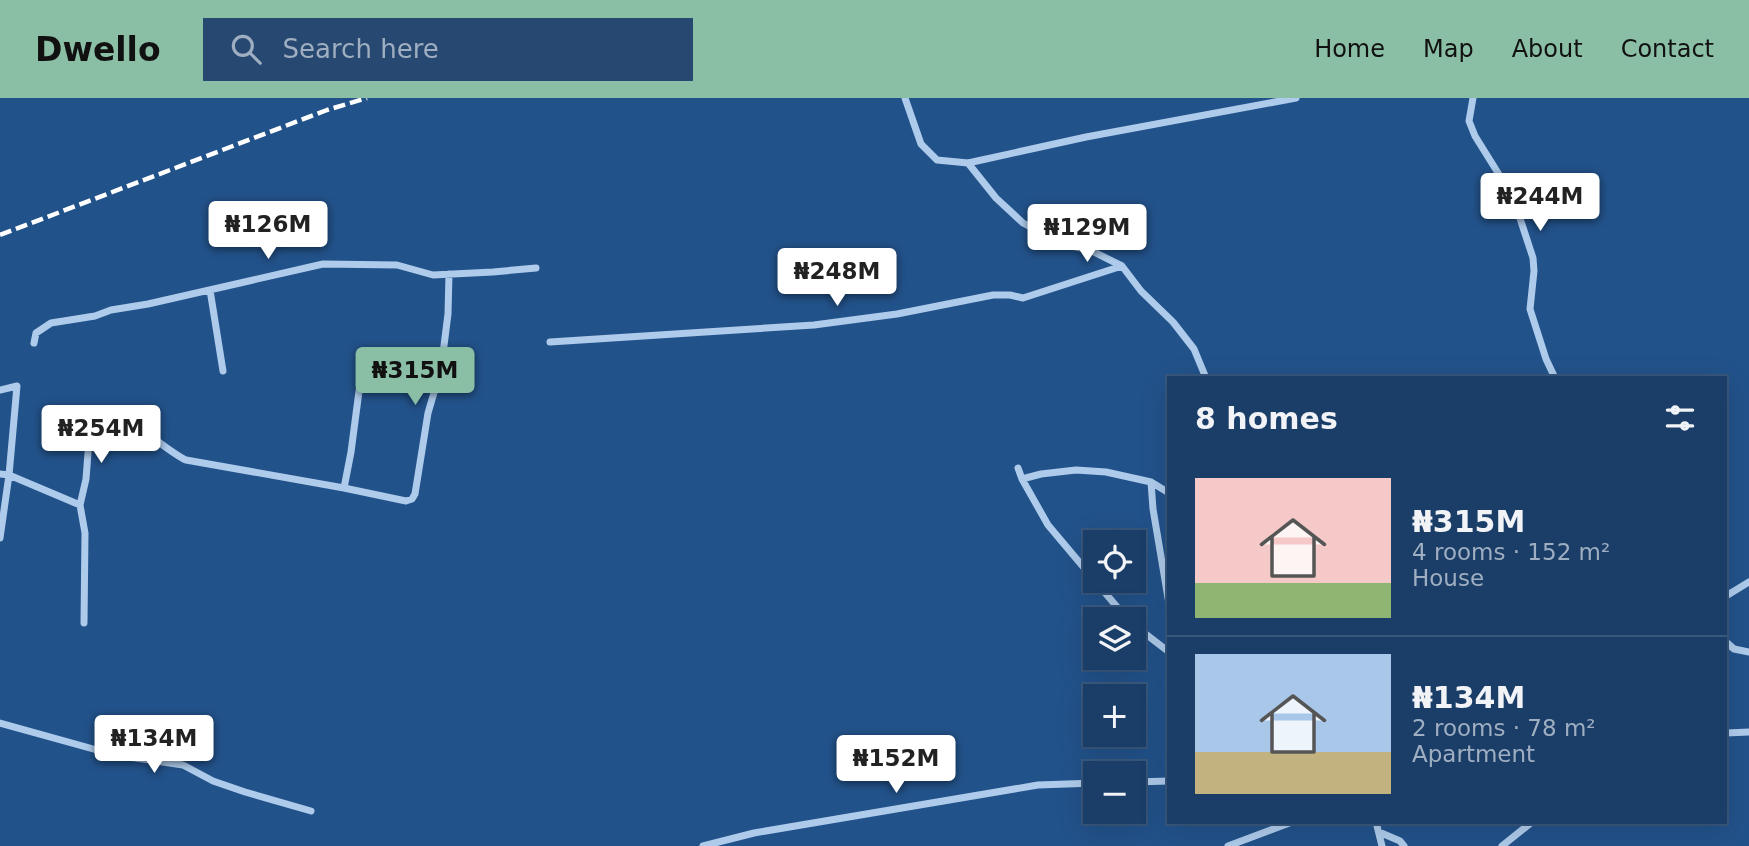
<!DOCTYPE html>
<meta charset="utf-8">
<style>
body{margin:0;font-family:"DejaVu Sans",sans-serif;background:#274971;color:#f1f3f6;height:100vh;display:flex;flex-direction:column;font-size:26px;white-space:nowrap}
*{box-sizing:border-box;margin:0}
p{font-size:23px;color:#9faec0}
.icon{flex:none;width:38px;height:38px;fill:none;stroke:currentColor;stroke-width:2;stroke-linecap:round;stroke-linejoin:round}
.map{position:relative;flex:1;overflow:hidden}
.panel{position:absolute;left:1167px;top:278px;width:560px;height:448px;display:flex;flex-direction:column;background:#1a3e68;border-radius:0px;box-shadow:0 7px 28px #0002,0 0 0 2px #38577c}
.panel>*{flex:none}
.tools{position:absolute;left:1083px;top:432px;display:grid;gap:14px}
.tools a{display:grid;place-items:center;width:63px;height:63px;border-radius:0px;background:#1a3e68;box-shadow:0 7px 28px #0002,0 0 0 2px #38577c;font-size:35px}
.price{position:absolute;translate:-50% -60px;padding:0 16px;border-radius:7px;background:#fff;color:#222;font-size:23px;line-height:46px;filter:drop-shadow(0 2px 4px #0008)}
.price::after{content:'';position:absolute;left:50%;top:42px;width:21px;height:16px;margin-left:-10px;background:inherit;clip-path:polygon(0 0,100% 0,50% 100%)}
.price.current{background:#8abfa5;color:#111}
ul{padding:0;list-style:none}
li{display:flex;align-items:center;gap:21px;height:175px;padding:0 28px}
li+li{border-top:2px solid #38577c}
li span{display:grid;place-items:center;flex:none;width:196px;height:140px;border-radius:0px;color:#555}
li>.icon{margin-inline-start:auto}
span .icon{width:84px;height:84px;fill:#fffc;stroke-width:1}
li b{font-size:30px}
h2{display:flex;justify-content:space-between;align-items:center;height:84px;padding:0 28px;font-size:30px}
header{display:flex;align-items:center;gap:42px;box-sizing:border-box;height:98px;padding:0 35px;background:#8abfa5;color:#111}
header strong{font-size:33px}
nav{display:flex;gap:38px;margin-inline-start:auto;font-size:24px}
.search{width:490px;height:63px;background:#274971;display:flex;align-items:center;gap:18px;box-sizing:border-box;padding:0 24px;border-radius:0px;color:#9faec0;font-size:26px}
.map>svg:first-child{display:block}
.lines{fill:none;stroke-linecap:round;stroke-linejoin:round}
.street{stroke:#aecbeb;stroke-width:7}
.rail{stroke:#fff;stroke-width:4.5;stroke-dasharray:12 5;stroke-linecap:butt}
</style>
<header>
<strong>Dwello</strong>
<div class="search"><svg class="icon" aria-label="search" viewBox="0 0 24 24"><circle cx="10" cy="10" r="6"/><path d="M15 15l6 6"/></svg>Search here</div>
<nav><a>Home</a><a>Map</a><a>About</a><a>Contact</a></nav>
</header>
<div class="map">
<svg width="1749" height="748" viewBox="0 0 1749 748">
<rect width="100%" height="100%" fill="#22528a"/>
<g class="lines">
<path class="street" d="M 905,0 L 921,46 L 937,62 L 968,65 L 1086,39 L 1296,0
M 1473,0 L 1469,23 L 1475,38 L 1513,99 L 1533,160 L 1534,173 L 1530,211 L 1546,261 L 1555,280
M 968,65 L 996,100 L 1023,125 L 1062,146 L 1090,152 L 1122,168 L 1141,193 L 1173,224 L 1194,251 L 1206,280
M 210,192 L 223,273
M 550,244 L 814,227 L 897,216 L 993,197 L 1010,197 L 1023,200 L 1122,168
M 34,245 L 36,235 L 51,225 L 95,218 L 111,212 L 148,206 L 323,166 L 397,167 L 433,177 L 493,174 L 536,170
M 0,292 L 17,288 L 9,377 L 0,440
M 1018,370 L 1022,381 L 1048,427 L 1128,522
M 0,376 L 9,377 L 80,407
M 1022,381 L 1041,376 L 1076,372 L 1106,374 L 1151,384 L 1169,395
M 1151,384 L 1153,411 L 1169,506
M 344,390 L 406,403 L 412,401 L 415,396 L 428,315 L 441,271 L 448,216 L 449,176
M 1726,498 L 1749,484
M 84,525 L 85,435 L 80,407 L 86,381 L 89,342 L 103,319 C 107,319 111,318 115,318 C 133,320 166,353 186,362 L 344,390 L 351,354 L 361,278
M 1134,527 L 1169,554
M 1726,544 L 1734,551 L 1749,554
M 0,625 L 115,657 L 183,667 L 213,683 L 245,694 L 311,713
M 1726,635 L 1749,634
M 1134,684 L 1169,683
M 1376,724 L 1382,748
M 1379,734 L 1400,743 L 1404,748
M 703,748 L 754,735 L 1038,687 L 1096,685
M 1228,748 L 1292,724
M 1502,748 L 1532,724"/>
<path class="rail" d="M 0,137 L 327,12 L 367,0"/>
</g>
</svg>
<div class="tools">
<a><svg class="icon" aria-label="locate" viewBox="0 0 24 24"><circle cx="12" cy="12" r="6"/><path d="M12 2v4M12 18v4M2 12h4M18 12h4"/></svg></a>
<a><svg class="icon" aria-label="layers" viewBox="0 0 24 24"><path d="M12 4l9 5-9 5-9-5zM3 14l9 5 9-5"/></svg></a>
<a>+</a>
<a>−</a>
</div>
<b class="price" style="left:1540px;top:135px">₦244M</b>
<b class="price" style="left:268px;top:163px">₦126M</b>
<b class="price" style="left:1087px;top:166px">₦129M</b>
<b class="price" style="left:837px;top:210px">₦248M</b>
<b class="price current" style="left:415px;top:309px">₦315M</b>
<b class="price" style="left:101px;top:367px">₦254M</b>
<b class="price" style="left:154px;top:677px">₦134M</b>
<b class="price" style="left:896px;top:697px">₦152M</b>
<section class="panel">
<h2>8 homes<svg class="icon" aria-label="filters" viewBox="0 0 24 24"><path d="M4 7h16M4 17h16"/><circle cx="9" cy="7" r="2"/><circle cx="15" cy="17" r="2"/></svg></h2>
<ul>
<li><span style="background:linear-gradient(#f6c9c9 75%,#8fb573 0)"><svg class="icon" aria-label="home" viewBox="0 0 24 24"><path d="M3 11l9-7 9 7M6 9v11h12V9"/></svg></span><div><b>₦315M</b><p>4 rooms · 152 m²</p><p>House</p></div></li>
<li><span style="background:linear-gradient(#a9c7e8 70%,#c2b280 0)"><svg class="icon" aria-label="home" viewBox="0 0 24 24"><path d="M3 11l9-7 9 7M6 9v11h12V9"/></svg></span><div><b>₦134M</b><p>2 rooms · 78 m²</p><p>Apartment</p></div></li>
</ul>
</section>
</div>
